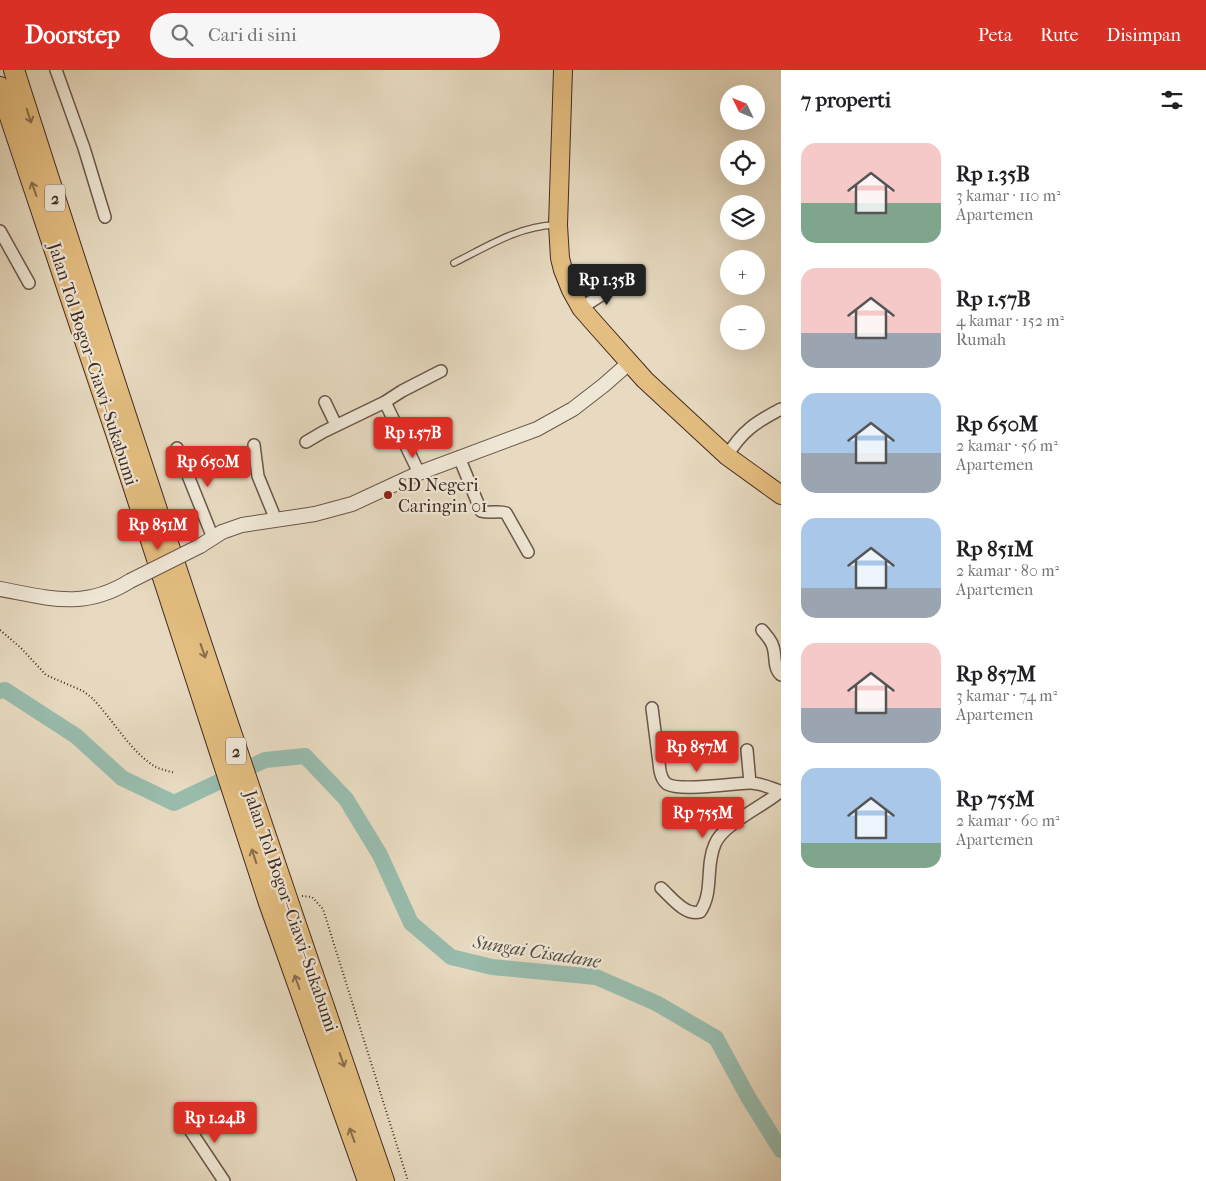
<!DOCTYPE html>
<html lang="id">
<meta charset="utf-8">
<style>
body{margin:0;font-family:"IM FELL French Canon",serif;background:#f6f6f6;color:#202124;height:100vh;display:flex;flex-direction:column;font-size:19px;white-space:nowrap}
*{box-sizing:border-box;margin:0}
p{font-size:16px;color:#757577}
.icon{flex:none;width:28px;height:28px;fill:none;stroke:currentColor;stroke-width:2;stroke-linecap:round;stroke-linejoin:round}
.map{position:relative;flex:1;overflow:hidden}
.sheet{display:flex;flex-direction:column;background:#fff;width:425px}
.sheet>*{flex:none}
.needle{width:32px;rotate:313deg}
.tools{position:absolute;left:720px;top:15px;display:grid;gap:10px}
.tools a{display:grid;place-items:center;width:45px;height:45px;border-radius:50%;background:#fff;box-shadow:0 5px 20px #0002;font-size:25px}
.price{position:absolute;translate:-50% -42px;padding:0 11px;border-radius:5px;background:#d93025;color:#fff;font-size:16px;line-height:32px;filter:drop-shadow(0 1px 2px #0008)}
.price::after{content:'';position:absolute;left:50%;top:30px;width:15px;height:11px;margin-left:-8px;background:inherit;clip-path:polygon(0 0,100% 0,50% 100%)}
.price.on{background:#222;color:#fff}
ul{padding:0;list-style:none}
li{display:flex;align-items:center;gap:15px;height:125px;padding:0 20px}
li span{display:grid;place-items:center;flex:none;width:140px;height:100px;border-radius:15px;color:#555}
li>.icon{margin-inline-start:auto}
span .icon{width:60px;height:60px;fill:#fffc;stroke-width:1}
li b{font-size:21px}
h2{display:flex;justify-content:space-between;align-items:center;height:60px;padding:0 20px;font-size:21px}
header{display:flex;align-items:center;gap:30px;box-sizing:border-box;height:70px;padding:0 25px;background:#d93025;color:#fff}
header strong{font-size:24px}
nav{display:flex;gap:28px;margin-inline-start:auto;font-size:18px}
.search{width:350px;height:45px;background:#f6f6f6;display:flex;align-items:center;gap:12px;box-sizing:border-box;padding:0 18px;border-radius:28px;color:#757577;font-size:19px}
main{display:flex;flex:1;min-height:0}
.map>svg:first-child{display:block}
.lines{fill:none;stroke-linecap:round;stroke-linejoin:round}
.river{stroke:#98bbac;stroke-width:16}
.service-casing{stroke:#6a574a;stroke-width:8}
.minor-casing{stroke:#6a574a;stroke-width:14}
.tertiary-casing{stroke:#6a574a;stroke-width:16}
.trunk-casing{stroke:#412b23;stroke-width:20}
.motorway-casing{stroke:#412b23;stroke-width:22}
.path{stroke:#412b23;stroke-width:2;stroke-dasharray:1 2.5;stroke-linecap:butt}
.service{stroke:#efe7d6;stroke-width:5.5}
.minor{stroke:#efe7d6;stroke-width:11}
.tertiary{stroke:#efe7d6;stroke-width:14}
.trunk{stroke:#e4bd80;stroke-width:18}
.motorway{stroke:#e4bd80;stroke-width:20}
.tertiary-bridge-casing{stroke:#6a574a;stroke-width:16;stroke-linecap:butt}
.tertiary-bridge{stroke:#efe7d6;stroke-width:14}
.oneway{stroke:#8a6d4d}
.poi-dot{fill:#8f2418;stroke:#efe7d6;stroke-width:2}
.labels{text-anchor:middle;stroke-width:4.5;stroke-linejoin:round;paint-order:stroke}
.shield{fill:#efe7d6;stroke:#756359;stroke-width:1}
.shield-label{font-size:16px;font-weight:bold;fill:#412b23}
.street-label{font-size:18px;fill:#412b23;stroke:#efe7d6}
.poi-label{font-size:18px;fill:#412b23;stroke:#efe7d6;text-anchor:start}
.water-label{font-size:19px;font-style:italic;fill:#574f45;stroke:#efe7d6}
</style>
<header>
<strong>Doorstep</strong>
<div class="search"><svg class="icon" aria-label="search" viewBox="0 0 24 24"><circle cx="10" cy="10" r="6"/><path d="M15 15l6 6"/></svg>Cari di sini</div>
<nav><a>Peta</a><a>Rute</a><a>Disimpan</a></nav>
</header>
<main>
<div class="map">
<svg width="781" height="1111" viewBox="0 0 781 1111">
<rect width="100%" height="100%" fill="#e7dac0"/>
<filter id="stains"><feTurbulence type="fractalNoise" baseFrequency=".004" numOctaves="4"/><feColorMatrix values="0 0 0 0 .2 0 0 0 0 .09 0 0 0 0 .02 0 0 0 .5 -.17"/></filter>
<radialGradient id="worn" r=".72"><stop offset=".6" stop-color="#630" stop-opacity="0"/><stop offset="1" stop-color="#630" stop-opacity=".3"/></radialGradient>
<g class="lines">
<path class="river" d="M 0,621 L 5,620 L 76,666 L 122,708 L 174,733 L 265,690 L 305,686 L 346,729 L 380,785 L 411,853 L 451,887 L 492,897 L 596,907 L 656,933 L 716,968 L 748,1027 L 781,1080"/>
<g class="service-casing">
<path id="service" d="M 454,193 C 486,177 519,156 555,155"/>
</g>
<g class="minor-casing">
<path id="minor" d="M 56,0 L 84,78 L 105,147
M 0,161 L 29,213
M 581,238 L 620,213
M 325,332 L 336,355
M 306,372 L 323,362 L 385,332
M 254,375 L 258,406 L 276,450
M 177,378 L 213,468
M 727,386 C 742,361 756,352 781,339
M 459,387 L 481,441 C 490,444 498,440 506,443 L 528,482
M 419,403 L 385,332 L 402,321 L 441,301
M 762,560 C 765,564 770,569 772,574 C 777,584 772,597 781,605
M 652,638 L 660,701 C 661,706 663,711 667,714 C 681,722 733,713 750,713 C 760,713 771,718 780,721
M 747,680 L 750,713
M 661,818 C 671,827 685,846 700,842 C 714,822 705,796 715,774 C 723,754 764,736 781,721
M 184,1051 L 224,1111"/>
</g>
<g class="tertiary-casing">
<path id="tertiary" d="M 200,476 L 222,462 L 242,455 L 315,444 L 352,434 L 419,403 L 537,359 L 573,339 L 604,315 L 629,293
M 0,519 C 49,528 84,540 130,511"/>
</g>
<g class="trunk-casing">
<path id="trunk" d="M 563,0 L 558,155 L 560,188 L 563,200 L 571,220 L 581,238 L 595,254 L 645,310 L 727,386 L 781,425"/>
</g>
<g class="motorway-casing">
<path id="motorway" d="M 14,0 C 133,372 256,742 384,1111
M 0,17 L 116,363 L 269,833 L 368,1111"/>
</g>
<path class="path" d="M 0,560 L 21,578 L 46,605 L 83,621 L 92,628 C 112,648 131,683 156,697 C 162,700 169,701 175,703
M 302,826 L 312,827 L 323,839 L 408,1111"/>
<use href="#service" class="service"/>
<use href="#minor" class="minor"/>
<use href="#tertiary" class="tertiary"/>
<use href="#trunk" class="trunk"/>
<use href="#motorway" class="motorway"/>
<g class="tertiary-bridge-casing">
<path id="tertiary-bridge" d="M 130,511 L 200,476"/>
</g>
<use href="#tertiary-bridge" class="tertiary-bridge"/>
</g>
<defs><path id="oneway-shaft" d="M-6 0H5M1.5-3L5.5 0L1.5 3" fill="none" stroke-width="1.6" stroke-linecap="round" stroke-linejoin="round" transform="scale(1.25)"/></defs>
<g class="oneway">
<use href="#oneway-shaft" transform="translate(29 46) rotate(72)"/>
<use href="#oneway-shaft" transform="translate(34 119) rotate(-109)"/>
<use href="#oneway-shaft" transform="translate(203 581) rotate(71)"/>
<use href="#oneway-shaft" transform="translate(254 786) rotate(-108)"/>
<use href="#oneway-shaft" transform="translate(297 912) rotate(-110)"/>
<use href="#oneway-shaft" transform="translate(342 990) rotate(71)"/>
<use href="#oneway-shaft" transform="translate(352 1065) rotate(-110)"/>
</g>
<circle class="poi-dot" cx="388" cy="425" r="5"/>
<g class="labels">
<g class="shield">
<rect x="45" y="114.5" width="20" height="27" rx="4"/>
<rect x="226" y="667.5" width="20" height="27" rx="4"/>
</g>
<g class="shield-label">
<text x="55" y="134">2</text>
<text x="236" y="687">2</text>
</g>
<g class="street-label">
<text transform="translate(93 294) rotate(72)" y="6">Jalan Tol Bogor–Ciawi–Sukabumi</text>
<text transform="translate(291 841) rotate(71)" y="6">Jalan Tol Bogor–Ciawi–Sukabumi</text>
</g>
<g class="poi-label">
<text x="398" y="421">SD Negeri<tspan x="398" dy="21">Caringin 01</tspan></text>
</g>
<g class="water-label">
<text transform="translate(537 881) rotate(9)" y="7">Sungai Cisadane</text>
</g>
</g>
<rect width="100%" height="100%" filter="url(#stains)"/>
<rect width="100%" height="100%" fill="url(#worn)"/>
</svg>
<div class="tools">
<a><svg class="needle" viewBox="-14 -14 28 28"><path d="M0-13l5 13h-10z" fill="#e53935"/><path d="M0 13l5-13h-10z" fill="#757577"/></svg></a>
<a><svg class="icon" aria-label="locate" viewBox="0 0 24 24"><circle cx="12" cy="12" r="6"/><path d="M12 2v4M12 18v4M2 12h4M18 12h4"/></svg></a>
<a><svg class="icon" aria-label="layers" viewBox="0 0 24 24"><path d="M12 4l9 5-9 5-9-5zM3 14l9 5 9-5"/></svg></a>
<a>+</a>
<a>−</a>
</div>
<b class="price on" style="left:607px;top:236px">Rp 1.35B</b>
<b class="price" style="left:413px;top:389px">Rp 1.57B</b>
<b class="price" style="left:208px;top:418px">Rp 650M</b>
<b class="price" style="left:158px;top:481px">Rp 851M</b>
<b class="price" style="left:697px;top:703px">Rp 857M</b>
<b class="price" style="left:703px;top:769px">Rp 755M</b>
<b class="price" style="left:215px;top:1074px">Rp 1.24B</b>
</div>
<section class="sheet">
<h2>7 properti<svg class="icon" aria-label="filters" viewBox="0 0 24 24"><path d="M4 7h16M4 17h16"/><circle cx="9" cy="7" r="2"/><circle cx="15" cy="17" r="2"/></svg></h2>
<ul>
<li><span style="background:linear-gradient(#f6c9c9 60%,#7fa58c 0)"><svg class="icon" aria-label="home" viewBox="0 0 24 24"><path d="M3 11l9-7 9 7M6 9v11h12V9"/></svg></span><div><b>Rp 1.35B</b><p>3 kamar · 110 m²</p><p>Apartemen</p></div></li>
<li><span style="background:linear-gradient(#f6c9c9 65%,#9aa5b1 0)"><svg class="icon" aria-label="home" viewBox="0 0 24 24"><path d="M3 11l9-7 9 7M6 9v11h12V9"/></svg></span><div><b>Rp 1.57B</b><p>4 kamar · 152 m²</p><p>Rumah</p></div></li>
<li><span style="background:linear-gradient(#a9c7e8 60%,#9aa5b1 0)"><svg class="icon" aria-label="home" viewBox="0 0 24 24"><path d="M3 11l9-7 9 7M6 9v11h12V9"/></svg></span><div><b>Rp 650M</b><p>2 kamar · 56 m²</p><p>Apartemen</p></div></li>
<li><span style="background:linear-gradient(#a9c7e8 70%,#9aa5b1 0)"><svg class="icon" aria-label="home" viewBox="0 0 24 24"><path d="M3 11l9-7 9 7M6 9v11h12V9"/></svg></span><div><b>Rp 851M</b><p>2 kamar · 80 m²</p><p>Apartemen</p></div></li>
<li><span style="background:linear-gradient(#f6c9c9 65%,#9aa5b1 0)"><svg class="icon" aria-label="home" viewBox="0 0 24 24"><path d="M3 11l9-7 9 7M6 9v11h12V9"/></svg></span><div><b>Rp 857M</b><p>3 kamar · 74 m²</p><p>Apartemen</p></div></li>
<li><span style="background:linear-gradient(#a9c7e8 75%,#7fa58c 0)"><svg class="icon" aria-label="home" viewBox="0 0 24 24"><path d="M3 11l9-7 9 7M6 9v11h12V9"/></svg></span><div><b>Rp 755M</b><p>2 kamar · 60 m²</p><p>Apartemen</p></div></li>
</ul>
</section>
</main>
